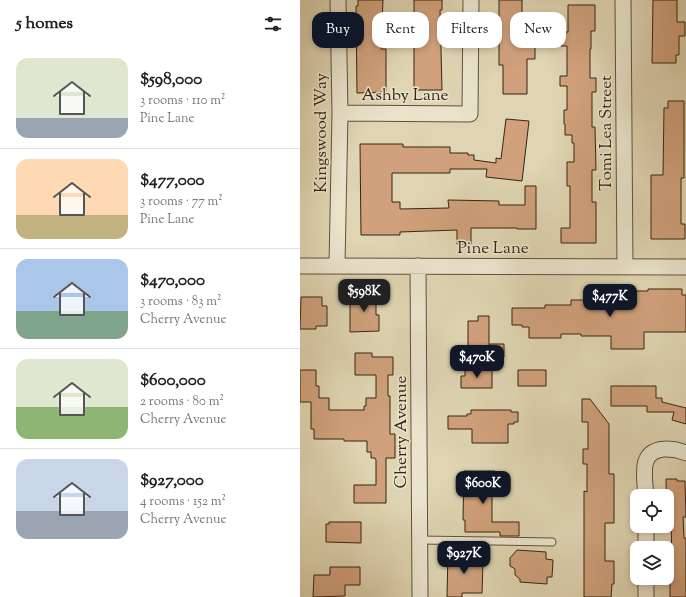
<!DOCTYPE html>
<meta charset="utf-8">
<style>
body{margin:0;font-family:"Sorts Mill Goudy",serif;background:#f2f2f2;color:#222;height:100vh;display:flex;flex-direction:column;font-size:15px;white-space:nowrap}
*{box-sizing:border-box;margin:0}
p{font-size:13px;color:#767676}
.icon{flex:none;width:22px;height:22px;fill:none;stroke:currentColor;stroke-width:2;stroke-linecap:round;stroke-linejoin:round}
.map{position:relative;flex:1;overflow:hidden}
.drawer{display:flex;flex-direction:column;background:#fff;width:300px}
.drawer>*{flex:none}
.banner{position:absolute;left:12px;top:12px;width:314px;height:36px;display:flex;gap:8px}
.tools{position:absolute;left:330px;top:489px;display:grid;gap:8px}
.tools a{display:grid;place-items:center;width:44px;height:44px;border-radius:8px;background:#fff;box-shadow:0 2px 6px #0003;font-size:20px}
.price{position:absolute;translate:-50% -34px;padding:0 9px;border-radius:8px;background:#111827;color:#fff;font-size:13px;line-height:26px;filter:drop-shadow(0 1px 2px #0008)}
.price::after{content:'';position:absolute;left:50%;top:24px;width:12px;height:9px;margin-left:-6px;background:inherit;clip-path:polygon(0 0,100% 0,50% 100%)}
.price.selected{background:#222;color:#fff}
ul{padding:0;list-style:none}
li{display:flex;align-items:center;gap:12px;height:100px;padding:0 16px}
li+li{border-top:1px solid #e0e0e0}
li span{display:grid;place-items:center;flex:none;width:112px;height:80px;border-radius:12px;color:#555}
li>.icon{margin-inline-start:auto}
span .icon{width:48px;height:48px;fill:#fffc;stroke-width:1}
li b{font-size:17px}
h2{display:flex;justify-content:space-between;align-items:center;height:48px;padding:0 16px;font-size:17px}
.pill{padding:0 14px;border-radius:12px;background:#fff;box-shadow:0 2px 6px #0003;font-size:14px;line-height:36px}
.pill.selected{background:#111827;color:#fff}
main{display:flex;flex:1;min-height:0}
.map>svg:first-child{display:block}
.building{fill:#d0a17c;stroke:#372513}
.lines{fill:none;stroke-linecap:round;stroke-linejoin:round}
.service-casing{stroke:#61513b;stroke-width:9}
.minor-casing{stroke:#61513b;stroke-width:17}
.service{stroke:#eae4cd;stroke-width:7}
.minor{stroke:#eae4cd;stroke-width:15}
.labels{text-anchor:middle;stroke-width:3;stroke-linejoin:round;paint-order:stroke}
.street-label{font-size:17px;fill:#372513;stroke:#eae4cd}
</style>
<main>
<section class="drawer">
<h2>5 homes<svg class="icon" aria-label="filters" viewBox="0 0 24 24"><path d="M4 7h16M4 17h16"/><circle cx="9" cy="7" r="2"/><circle cx="15" cy="17" r="2"/></svg></h2>
<ul>
<li><span style="background:linear-gradient(#dfe7d0 75%,#9aa5b1 0)"><svg class="icon" aria-label="home" viewBox="0 0 24 24"><path d="M3 11l9-7 9 7M6 9v11h12V9"/></svg></span><div><b>$598,000</b><p>3 rooms · 110 m²</p><p>Pine Lane</p></div></li>
<li><span style="background:linear-gradient(#ffd9b3 70%,#c2b280 0)"><svg class="icon" aria-label="home" viewBox="0 0 24 24"><path d="M3 11l9-7 9 7M6 9v11h12V9"/></svg></span><div><b>$477,000</b><p>3 rooms · 77 m²</p><p>Pine Lane</p></div></li>
<li><span style="background:linear-gradient(#a9c7e8 65%,#7fa58c 0)"><svg class="icon" aria-label="home" viewBox="0 0 24 24"><path d="M3 11l9-7 9 7M6 9v11h12V9"/></svg></span><div><b>$470,000</b><p>3 rooms · 83 m²</p><p>Cherry Avenue</p></div></li>
<li><span style="background:linear-gradient(#dfe7d0 60%,#8fb573 0)"><svg class="icon" aria-label="home" viewBox="0 0 24 24"><path d="M3 11l9-7 9 7M6 9v11h12V9"/></svg></span><div><b>$600,000</b><p>2 rooms · 80 m²</p><p>Cherry Avenue</p></div></li>
<li><span style="background:linear-gradient(#c9d6e8 65%,#9aa5b1 0)"><svg class="icon" aria-label="home" viewBox="0 0 24 24"><path d="M3 11l9-7 9 7M6 9v11h12V9"/></svg></span><div><b>$927,000</b><p>4 rooms · 152 m²</p><p>Cherry Avenue</p></div></li>
</ul>
</section>
<div class="map">
<svg width="386" height="597" viewBox="0 0 386 597">
<rect width="100%" height="100%" fill="#dfd5b2"/>
<filter id="stains"><feTurbulence type="fractalNoise" baseFrequency=".005" numOctaves="4"/><feColorMatrix values="0 0 0 0 .2 0 0 0 0 .09 0 0 0 0 .02 0 0 0 .5 -.17"/></filter>
<radialGradient id="worn" r=".72"><stop offset=".6" stop-color="#630" stop-opacity="0"/><stop offset="1" stop-color="#630" stop-opacity=".3"/></radialGradient>
<path class="building" d="M 58,0 L 83,0 L 81,49 L 86,49 L 86,92 L 57,93 L 56,6 L 58,6 Z
M 114,0 L 142,0 L 142,10 L 140,10 L 142,90 L 114,90 Z
M 199,0 L 222,0 L 222,17 L 228,17 L 228,44 L 235,44 L 235,59 L 227,59 L 227,94 L 203,94 L 203,65 L 199,65 Z
M 353,0 L 377,0 L 377,22 L 385,22 L 385,36 L 379,36 L 379,55 L 376,55 L 376,63 L 352,63 Z
M 268,5 L 295,5 L 295,31 L 291,31 L 291,49 L 290,49 L 290,78 L 296,78 L 296,92 L 292,92 L 292,127 L 295,127 L 296,170 L 292,170 L 292,202 L 296,202 L 296,243 L 261,243 L 261,228 L 270,228 L 270,186 L 267,186 L 267,162 L 274,162 L 274,143 L 272,143 L 272,135 L 265,135 L 265,124 L 264,124 L 264,110 L 267,110 L 267,86 L 260,86 L 260,76 L 267,76 L 267,46 L 261,46 L 261,32 L 268,32 Z
M 368,101 L 384,101 L 384,178 L 381,178 L 381,224 L 385,224 L 385,239 L 351,239 L 351,175 L 363,175 L 364,108 L 368,108 Z
M 206,119 L 229,121 L 222,181 L 186,177 L 187,169 L 150,169 L 150,173 L 92,173 L 92,202 L 100,202 L 100,209 L 149,208 L 148,200 L 199,201 L 199,205 L 225,205 L 225,186 L 236,186 L 236,229 L 217,229 L 217,228 L 171,228 L 171,244 L 157,244 L 157,230 L 100,232 L 100,235 L 61,235 L 60,144 L 103,144 L 103,147 L 150,147 L 150,153 L 168,153 L 168,155 L 174,155 L 174,160 L 196,163 L 196,158 L 201,159 Z
M 348,289 L 382,289 L 382,295 L 386,295 L 386,332 L 344,332 L 344,349 L 311,349 L 311,336 L 281,336 L 281,334 L 261,334 L 261,338 L 229,338 L 229,327 L 222,327 L 222,325 L 212,325 L 212,308 L 245,308 L 245,305 L 271,305 L 271,300 L 303,300 L 303,308 L 327,308 L 327,291 L 348,291 Z
M 50,294 L 76,294 L 76,315 L 79,315 L 79,331 L 50,332 Z
M 1,297 L 22,297 L 22,306 L 27,306 L 27,326 L 16,326 L 16,329 L 0,329 Z
M 178,316 L 189,316 L 189,346 L 168,346 L 168,321 L 178,321 Z
M 190,344 L 204,344 L 204,357 L 190,357 Z
M 55,353 L 72,353 L 72,357 L 93,357 L 93,375 L 88,375 L 88,396 L 90,396 L 90,434 L 95,434 L 95,458 L 86,458 L 86,503 L 54,503 L 54,485 L 76,485 L 76,460 L 75,458 L 71,458 L 71,452 L 67,452 L 67,441 L 44,441 L 44,439 L 14,439 L 14,429 L 11,429 L 11,402 L 0,402 L 0,370 L 16,370 L 16,386 L 19,386 L 19,398 L 29,398 L 29,410 L 64,410 L 64,406 L 66,406 L 66,398 L 76,398 L 76,375 L 55,375 Z
M 165,369 L 192,369 L 192,388 L 161,388 L 161,376 L 165,376 Z
M 218,370 L 246,370 L 246,386 L 218,386 Z
M 311,386 L 356,386 L 356,398 L 362,398 L 362,402 L 386,408 L 386,424 L 372,420 L 374,412 L 347,412 L 347,406 L 311,406 Z
M 282,399 L 290,399 L 309,424 L 309,474 L 314,474 L 314,523 L 305,523 L 305,561 L 314,561 L 314,584 L 312,584 L 311,597 L 284,597 L 284,491 L 287,492 L 287,464 L 283,464 L 283,449 L 288,449 L 288,422 L 282,422 Z
M 171,410 L 211,410 L 211,412 L 218,412 L 218,422 L 214,422 L 214,424 L 208,424 L 208,443 L 172,443 L 172,429 L 148,429 L 148,416 L 167,416 L 167,414 L 171,414 Z
M 164,471 L 195,471 L 195,494 L 192,494 L 192,522 L 219,522 L 219,536 L 200,536 L 200,532 L 165,532 L 165,520 L 163,520 Z
M 366,479 L 377,479 L 377,481 L 385,481 L 386,517 L 383,517 L 384,538 L 386,538 L 386,597 L 370,597 L 370,562 L 372,562 L 371,520 L 367,520 Z
M 29,522 L 61,522 L 61,543 L 26,542 L 26,524 L 29,524 Z
M 217,550 L 246,552 L 246,559 L 253,560 L 252,577 L 247,577 L 247,584 L 220,582 L 220,579 L 215,575 L 215,569 L 210,566 L 210,558 Z
M 148,553 L 178,554 L 178,560 L 181,560 L 181,563 L 183,563 L 182,593 L 162,593 L 162,597 L 147,597 Z
M 30,567 L 60,567 L 60,585 L 45,585 L 45,596 L 13,597 L 14,575 L 30,575 Z"/>
<g class="lines">
<g class="service-casing">
<path id="service" d="M 119,540 L 252,542"/>
</g>
<g class="minor-casing">
<path id="minor" d="M 323,0 L 325,267
M 40,113 L 170,114 L 171,0
M 37,265 L 40,113 L 38,0
M 0,266 L 386,267
M 118,266 L 120,597
M 346,496 C 345,487 343,469 346,461 C 352,445 374,448 386,453
M 346,526 L 346,548
M 346,578 L 346,597"/>
</g>
<use href="#service" class="service"/>
<use href="#minor" class="minor"/>
</g>
<g class="labels">
<g class="street-label">
<text x="105" y="100">Ashby Lane</text>
<text transform="translate(20 133) rotate(-90)" y="6">Kingswood Way</text>
<text transform="translate(305 133) rotate(-90)" y="6">Tomi Lea Street</text>
<text x="193" y="253">Pine Lane</text>
<text transform="translate(100 432) rotate(-90)" y="6">Cherry Avenue</text>
</g>
</g>
<rect width="100%" height="100%" filter="url(#stains)"/>
<rect width="100%" height="100%" fill="url(#worn)"/>
</svg>
<div class="tools">
<a><svg class="icon" aria-label="locate" viewBox="0 0 24 24"><circle cx="12" cy="12" r="6"/><path d="M12 2v4M12 18v4M2 12h4M18 12h4"/></svg></a>
<a><svg class="icon" aria-label="layers" viewBox="0 0 24 24"><path d="M12 4l9 5-9 5-9-5zM3 14l9 5 9-5"/></svg></a>
</div>
<b class="price selected" style="left:64px;top:313px">$598K</b>
<b class="price" style="left:310px;top:318px">$477K</b>
<b class="price" style="left:177px;top:379px">$470K</b>
<b class="price" style="left:183px;top:505px">$600K</b>
<b class="price" style="left:164px;top:575px">$927K</b>
<div class="banner">
<a class="pill selected">Buy</a>
<a class="pill">Rent</a>
<a class="pill">Filters</a>
<a class="pill">New</a>
</div>
</div>
</main>
